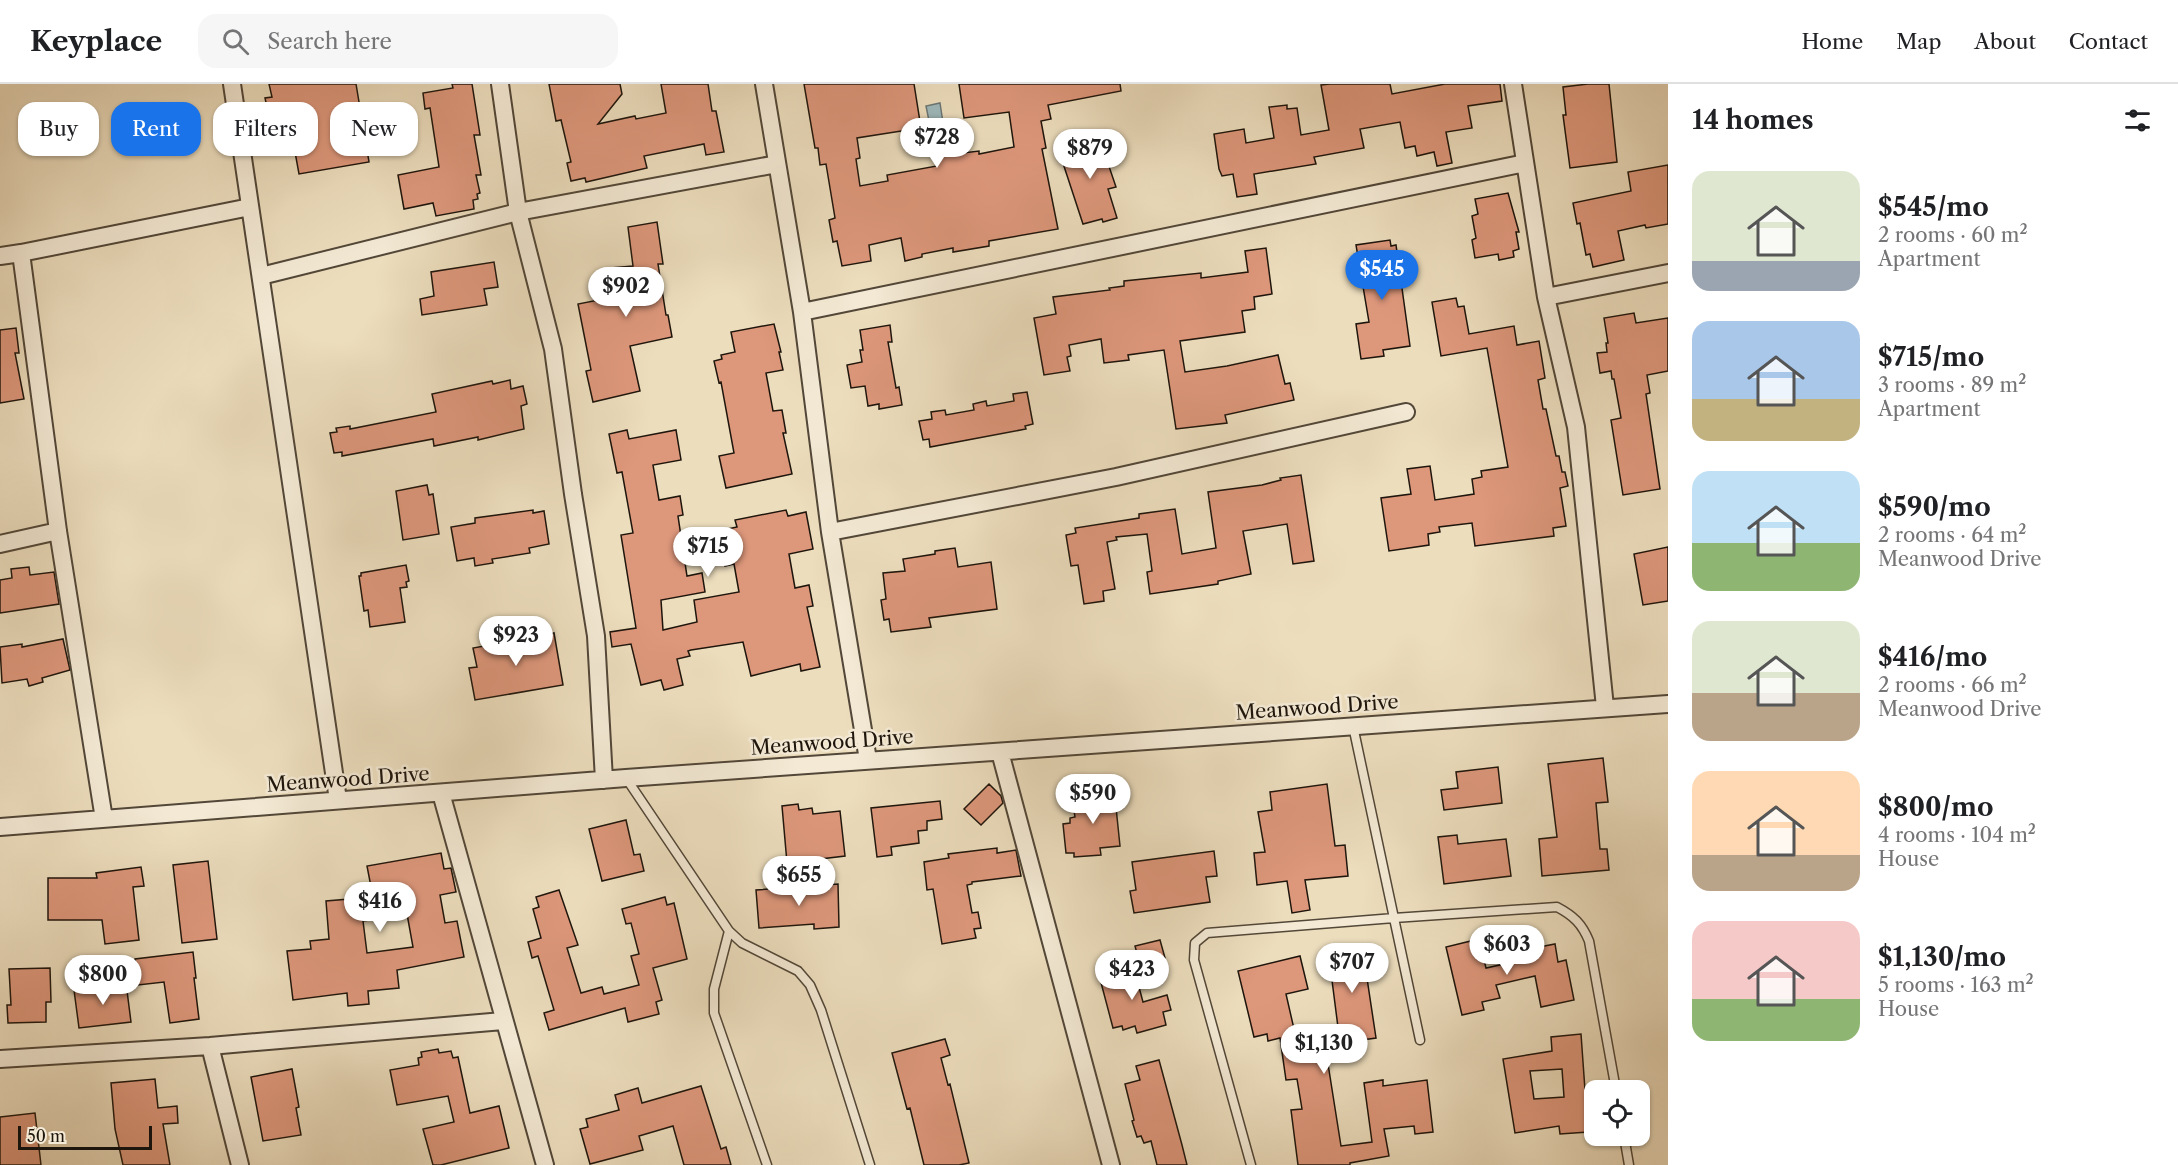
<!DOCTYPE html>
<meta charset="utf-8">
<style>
body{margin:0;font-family:"Libre Caslon Text",serif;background:#f6f6f6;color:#202124;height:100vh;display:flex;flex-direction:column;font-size:22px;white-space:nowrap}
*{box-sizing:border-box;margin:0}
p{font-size:20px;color:#757577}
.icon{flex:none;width:33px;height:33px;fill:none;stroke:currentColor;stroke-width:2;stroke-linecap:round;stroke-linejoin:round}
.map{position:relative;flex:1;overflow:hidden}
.drawer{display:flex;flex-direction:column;background:#fff;width:510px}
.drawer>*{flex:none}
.hud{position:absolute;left:18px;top:18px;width:570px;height:54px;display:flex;gap:12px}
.fabs{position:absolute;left:1584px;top:996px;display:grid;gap:12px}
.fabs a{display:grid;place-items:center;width:66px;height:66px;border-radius:12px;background:#fff;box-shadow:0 2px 4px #0004;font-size:30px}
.scale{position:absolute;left:18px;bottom:15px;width:134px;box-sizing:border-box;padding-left:6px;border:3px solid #1e150c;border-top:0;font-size:16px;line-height:21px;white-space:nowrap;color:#1e150c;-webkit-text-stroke:4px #f3e9d4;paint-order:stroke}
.price{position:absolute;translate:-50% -51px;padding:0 14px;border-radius:21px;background:#fff;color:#222;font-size:20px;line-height:39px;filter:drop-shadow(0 2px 3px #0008)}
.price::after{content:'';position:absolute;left:50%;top:36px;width:18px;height:14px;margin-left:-9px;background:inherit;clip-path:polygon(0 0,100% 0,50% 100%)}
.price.selected{background:#1a73e8;color:#fff}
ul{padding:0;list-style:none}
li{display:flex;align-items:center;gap:18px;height:150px;padding:0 24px}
li span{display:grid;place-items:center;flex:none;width:168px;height:120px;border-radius:18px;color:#555}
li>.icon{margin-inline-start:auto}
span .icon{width:72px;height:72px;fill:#fffc;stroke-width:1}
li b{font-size:26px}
h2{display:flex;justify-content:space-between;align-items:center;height:72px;padding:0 24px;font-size:26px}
.tag{padding:0 21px;border-radius:18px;background:#fff;box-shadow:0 2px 4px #0004;font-size:21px;line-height:54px}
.tag.selected{background:#1a73e8;color:#fff}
header{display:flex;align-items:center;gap:36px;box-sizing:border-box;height:84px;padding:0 30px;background:#fff;border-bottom:2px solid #e0e0e0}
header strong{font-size:28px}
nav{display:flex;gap:33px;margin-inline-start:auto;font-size:21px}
.search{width:420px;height:54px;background:#f6f6f6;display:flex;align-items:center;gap:15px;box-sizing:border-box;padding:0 21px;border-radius:18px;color:#757577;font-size:22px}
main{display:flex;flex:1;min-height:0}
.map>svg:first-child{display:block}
.water{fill:#9eb9bc;stroke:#6b7776;stroke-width:1.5}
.building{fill:#dd977b;stroke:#1e150c;stroke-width:1.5;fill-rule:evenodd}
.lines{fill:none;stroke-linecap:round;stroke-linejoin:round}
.lane-casing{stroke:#524738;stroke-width:11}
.street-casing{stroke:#524738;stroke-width:20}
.lane{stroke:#f3e9d4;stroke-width:8}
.street{stroke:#f3e9d4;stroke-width:16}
.labels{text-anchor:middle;stroke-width:5;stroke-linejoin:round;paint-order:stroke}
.street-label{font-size:20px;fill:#1e150c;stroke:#f3e9d4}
</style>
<header>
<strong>Keyplace</strong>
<div class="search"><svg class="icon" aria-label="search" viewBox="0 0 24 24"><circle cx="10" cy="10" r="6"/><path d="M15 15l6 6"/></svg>Search here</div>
<nav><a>Home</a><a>Map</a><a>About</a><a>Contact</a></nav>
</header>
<main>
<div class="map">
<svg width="1668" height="1081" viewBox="0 0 1668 1081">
<rect width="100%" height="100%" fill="#ecddbd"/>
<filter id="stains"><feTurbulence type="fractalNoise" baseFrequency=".00333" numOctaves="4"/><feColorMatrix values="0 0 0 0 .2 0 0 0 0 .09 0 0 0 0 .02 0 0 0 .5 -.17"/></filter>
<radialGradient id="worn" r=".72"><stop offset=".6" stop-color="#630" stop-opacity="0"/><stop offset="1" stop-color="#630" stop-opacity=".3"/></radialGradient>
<path class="water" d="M 940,19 L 944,45 L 931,47 L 926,22 Z"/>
<path class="building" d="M 269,0 L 356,0 L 369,78 L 299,90 L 287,24 L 268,28 L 265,14 L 272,13 Z
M 452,0 L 472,0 L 480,51 L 474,51 L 481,91 L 476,91 L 480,109 L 477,110 L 478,115 L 473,116 L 474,125 L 436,132 L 433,119 L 404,125 L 398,91 L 439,83 L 430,24 L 425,25 L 423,9 L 453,4 Z
M 549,0 L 620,0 L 622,10 L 598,40 L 635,32 L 636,35 L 666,29 L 661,0 L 708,0 L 712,27 L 716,27 L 724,68 L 706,71 L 704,60 L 644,72 L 647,84 L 586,98 L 585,94 L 571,97 L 567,79 L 571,78 L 561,36 L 556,37 Z
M 804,0 L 914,0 L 921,44 L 857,54 L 860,74 L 856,75 L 860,102 L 888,97 L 887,91 L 937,82 L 932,51 L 959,46 L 963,69 L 979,67 L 979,70 L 1014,63 L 1009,28 L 964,34 L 959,0 L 1120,0 L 1121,7 L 1048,21 L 1051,35 L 1041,37 L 1046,64 L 1042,65 L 1058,145 L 989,157 L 989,162 L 953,168 L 953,164 L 922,170 L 922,173 L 905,177 L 901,154 L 869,161 L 871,177 L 842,182 L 837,157 L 833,158 L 829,136 L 835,134 L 826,80 L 820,81 L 818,64 L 815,64 Z
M 1330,0 L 1390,0 L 1392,10 L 1445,0 L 1500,0 L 1502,17 L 1468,22 L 1472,44 L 1446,48 L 1452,79 L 1437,82 L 1434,68 L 1417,72 L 1415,62 L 1405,64 L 1400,38 L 1360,45 L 1364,64 L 1314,73 L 1316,80 L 1254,90 L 1257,110 L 1237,113 L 1233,90 L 1222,92 L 1219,85 L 1214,50 L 1244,45 L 1246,59 L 1274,54 L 1269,23 L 1287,21 L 1287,25 L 1297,24 L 1301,51 L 1329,46 L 1321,1 Z
M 1588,0 L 1609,0 L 1617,78 L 1570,84 L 1563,31 L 1566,31 L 1563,3 Z
M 1098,50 L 1116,103 L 1108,105 L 1117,134 L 1103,138 L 1102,135 L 1083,140 L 1059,67 L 1077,63 L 1076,57 Z
M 1668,81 L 1668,140 L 1646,144 L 1645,141 L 1618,147 L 1624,176 L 1593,183 L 1590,170 L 1586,171 L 1580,139 L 1577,140 L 1573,119 L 1631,107 L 1628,88 Z
M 1508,109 L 1519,148 L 1516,148 L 1519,165 L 1513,167 L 1514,173 L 1499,176 L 1498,170 L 1475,174 L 1472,156 L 1476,154 L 1472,132 L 1478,130 L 1475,115 Z
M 657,138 L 663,180 L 658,180 L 666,231 L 668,231 L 672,253 L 630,262 L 640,307 L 593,318 L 586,287 L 591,286 L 578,220 L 614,213 L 611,184 L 633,182 L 628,143 Z
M 1390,156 L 1391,162 L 1396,161 L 1410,262 L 1383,266 L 1384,272 L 1361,275 L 1356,240 L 1369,238 L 1356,161 Z
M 1266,164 L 1272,210 L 1254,213 L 1255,225 L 1242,227 L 1245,248 L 1180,257 L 1185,288 L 1227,282 L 1278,271 L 1285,300 L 1290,299 L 1294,316 L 1225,331 L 1227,339 L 1176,345 L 1164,266 L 1128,271 L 1129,276 L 1104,279 L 1101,255 L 1069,261 L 1071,272 L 1067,273 L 1070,287 L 1044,291 L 1034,234 L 1056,230 L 1053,213 L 1110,206 L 1109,204 L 1124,202 L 1124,197 L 1201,189 L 1201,194 L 1248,188 L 1245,167 Z
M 494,178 L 498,203 L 484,205 L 487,221 L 422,231 L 420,215 L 434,212 L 431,188 Z
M 1456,214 L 1458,223 L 1464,222 L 1469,250 L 1514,242 L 1517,261 L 1539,257 L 1545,294 L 1538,296 L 1543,325 L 1546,325 L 1556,372 L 1559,372 L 1562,388 L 1565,388 L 1568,402 L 1560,404 L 1566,442 L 1553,444 L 1554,452 L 1475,462 L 1472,439 L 1439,443 L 1440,448 L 1428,450 L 1429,461 L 1389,467 L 1381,414 L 1411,410 L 1407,385 L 1430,382 L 1435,416 L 1474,410 L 1472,395 L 1482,393 L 1481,387 L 1508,383 L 1487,264 L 1441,272 L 1432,218 Z
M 1634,229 L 1636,239 L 1668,234 L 1668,287 L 1647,291 L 1650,309 L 1646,310 L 1660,405 L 1623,411 L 1611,336 L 1621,334 L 1614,295 L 1612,295 L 1611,287 L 1600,289 L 1597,269 L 1607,268 L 1606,259 L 1608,259 L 1604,234 Z
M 774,240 L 781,268 L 779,268 L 783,286 L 766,289 L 773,327 L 782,326 L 786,349 L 783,349 L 792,390 L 726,404 L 719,372 L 734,369 L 721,298 L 719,299 L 714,277 L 722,275 L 721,271 L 735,268 L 731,248 Z
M 890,241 L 892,258 L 888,258 L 896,304 L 899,303 L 902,321 L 879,325 L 879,320 L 868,322 L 865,302 L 851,304 L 847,281 L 862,278 L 860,266 L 863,266 L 860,246 Z
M 16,244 L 19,269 L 15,269 L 24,315 L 0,319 L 0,246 Z
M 510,296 L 511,305 L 523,302 L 527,320 L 521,322 L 524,345 L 478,356 L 478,353 L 434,362 L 433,355 L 342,372 L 342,368 L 334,369 L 330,349 L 337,348 L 336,344 L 350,342 L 350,345 L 436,328 L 432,310 L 492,297 L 493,300 Z
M 1027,308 L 1033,340 L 1025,342 L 1026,345 L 930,363 L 929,355 L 923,356 L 919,337 L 932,335 L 931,328 L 945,326 L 946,331 L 974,326 L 973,320 L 986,317 L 987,322 L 1014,317 L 1013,310 Z
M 627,346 L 629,355 L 676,346 L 681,376 L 653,381 L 659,416 L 680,412 L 683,431 L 678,432 L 687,492 L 702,489 L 705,508 L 661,516 L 663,546 L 697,538 L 694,516 L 739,508 L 734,480 L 725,482 L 718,447 L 737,443 L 735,436 L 786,426 L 788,432 L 806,428 L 813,465 L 789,470 L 795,504 L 809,501 L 813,522 L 807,523 L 820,583 L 801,587 L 800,580 L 751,592 L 743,558 L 691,566 L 688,567 L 690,572 L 677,575 L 683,601 L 664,606 L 661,596 L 641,601 L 631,560 L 612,563 L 610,548 L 636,544 L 621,451 L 633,449 L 622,388 L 617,389 L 609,350 Z
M 1301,391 L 1314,477 L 1293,480 L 1287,440 L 1243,447 L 1251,490 L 1218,497 L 1218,500 L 1150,510 L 1147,488 L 1152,487 L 1147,450 L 1116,453 L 1117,456 L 1107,458 L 1115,505 L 1103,507 L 1104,517 L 1084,520 L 1078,481 L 1071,482 L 1066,451 L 1076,449 L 1075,444 L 1139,434 L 1139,430 L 1175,425 L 1182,470 L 1216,464 L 1208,408 L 1262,401 L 1281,396 L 1280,394 Z
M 427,401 L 429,411 L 433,410 L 439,450 L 403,456 L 396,407 Z
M 533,426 L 533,429 L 544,427 L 549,460 L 529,464 L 530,469 L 492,475 L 493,479 L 475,482 L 474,474 L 457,477 L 451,443 L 475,439 L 475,434 Z
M 1668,463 L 1668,517 L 1643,521 L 1634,470 Z
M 955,464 L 958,483 L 991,478 L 997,525 L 929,534 L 931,543 L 891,548 L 889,535 L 884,536 L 881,516 L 886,515 L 883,489 L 905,487 L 903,475 L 935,470 L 935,467 Z
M 406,481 L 409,497 L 406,498 L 407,503 L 400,504 L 405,538 L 370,543 L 368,526 L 364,527 L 359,492 L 361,492 L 361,489 Z
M 29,483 L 30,491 L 54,488 L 59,520 L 0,529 L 0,496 L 12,494 L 11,485 Z
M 554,549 L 563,601 L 475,616 L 469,584 L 477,583 L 473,564 Z
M 63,555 L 70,586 L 42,594 L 43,598 L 29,602 L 27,595 L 2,599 L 0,563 L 22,560 L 22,563 Z
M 1603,674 L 1608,718 L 1596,719 L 1600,765 L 1607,765 L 1609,786 L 1542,792 L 1539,755 L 1557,753 L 1548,680 Z
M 1498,683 L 1502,719 L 1444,726 L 1441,706 L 1458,704 L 1456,688 Z
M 989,700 L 1001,712 L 1003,719 L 981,741 L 964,725 Z
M 1327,700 L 1335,762 L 1345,761 L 1348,792 L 1305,796 L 1310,826 L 1292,829 L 1287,797 L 1257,801 L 1254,769 L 1265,768 L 1258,728 L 1272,726 L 1270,708 Z
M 1114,704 L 1120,762 L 1100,764 L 1101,771 L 1074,773 L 1074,769 L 1066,769 L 1063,740 L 1070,739 L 1070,734 L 1075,733 L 1074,727 L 1079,727 L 1079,723 L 1083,723 L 1082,720 L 1088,719 L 1086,707 Z
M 940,717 L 942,735 L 927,737 L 927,746 L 918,747 L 919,759 L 891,763 L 892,771 L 877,773 L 871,724 Z
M 798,720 L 799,726 L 812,724 L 813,730 L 840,727 L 845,772 L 787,779 L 782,722 Z
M 626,736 L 634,771 L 640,770 L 644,787 L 602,797 L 589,745 Z
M 1457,751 L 1458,760 L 1506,755 L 1511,792 L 1444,800 L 1438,753 Z
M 997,764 L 997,769 L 1016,766 L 1021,792 L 972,798 L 972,800 L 967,801 L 972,829 L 978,828 L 981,844 L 974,845 L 976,854 L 942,860 L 933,805 L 927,806 L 924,778 L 949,774 L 948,770 Z
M 1214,767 L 1217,792 L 1206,793 L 1210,818 L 1134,829 L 1130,807 L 1136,806 L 1132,778 Z
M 441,769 L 444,785 L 451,784 L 456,808 L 440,811 L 445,839 L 457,837 L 464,873 L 397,886 L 399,904 L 368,907 L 369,920 L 348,922 L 347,909 L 293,916 L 287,867 L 311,865 L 310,857 L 329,855 L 326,817 L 373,813 L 367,782 ZM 407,830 L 413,863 L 367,869 L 363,837 Z
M 208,777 L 217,855 L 182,859 L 173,781 Z
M 141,783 L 144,802 L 133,803 L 139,856 L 105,860 L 102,836 L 48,836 L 48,794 L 97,794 L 96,789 Z
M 838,800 L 839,843 L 814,845 L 814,840 L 759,844 L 756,806 Z
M 559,806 L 578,861 L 567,864 L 581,909 L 602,903 L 604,910 L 639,901 L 631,872 L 639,870 L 631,839 L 626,840 L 622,825 L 665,813 L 667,821 L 674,819 L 687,875 L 653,884 L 662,916 L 656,918 L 659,930 L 628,938 L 625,924 L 549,946 L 544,929 L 554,926 L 538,872 L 532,874 L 528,858 L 541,854 L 533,825 L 539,823 L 536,813 Z
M 1479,855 L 1486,884 L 1531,874 L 1529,865 L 1555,860 L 1558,878 L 1566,876 L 1574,916 L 1541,923 L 1535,892 L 1496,901 L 1500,914 L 1482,918 L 1484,926 L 1462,931 L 1446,863 Z
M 1160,856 L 1165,874 L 1140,881 L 1135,862 Z
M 1362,861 L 1376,954 L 1340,959 L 1328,865 Z
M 193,868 L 196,894 L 194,894 L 199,935 L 170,939 L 164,898 L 138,901 L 135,875 Z
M 1300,872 L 1308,905 L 1286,910 L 1294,945 L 1317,942 L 1327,980 L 1328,980 L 1341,1062 L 1372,1058 L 1364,999 L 1383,996 L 1383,1002 L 1427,996 L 1433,1048 L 1415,1050 L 1414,1042 L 1384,1045 L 1389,1072 L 1350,1079 L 1350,1081 L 1298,1081 L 1291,1026 L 1302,1025 L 1297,995 L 1286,996 L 1280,954 L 1268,957 L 1267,950 L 1254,953 L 1238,887 Z
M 1132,877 L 1143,918 L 1167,911 L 1171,926 L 1163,928 L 1166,941 L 1137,949 L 1135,942 L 1123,946 L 1122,942 L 1113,944 L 1099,891 L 1120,886 L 1118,880 Z
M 50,884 L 51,918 L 46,918 L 46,938 L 8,939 L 7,921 L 11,921 L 9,885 Z
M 126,899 L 131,938 L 79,944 L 74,906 Z
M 1581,950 L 1588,1048 L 1560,1050 L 1559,1042 L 1515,1049 L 1503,975 L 1552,967 L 1551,953 ZM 1562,985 L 1564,1013 L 1534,1015 L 1530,987 Z
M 945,955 L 950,971 L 941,974 L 948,1001 L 950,1000 L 969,1079 L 959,1081 L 924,1081 L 910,1024 L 907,1025 L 892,969 Z
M 438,965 L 439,969 L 451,967 L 453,974 L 458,973 L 470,1029 L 499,1022 L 509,1064 L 441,1081 L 433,1081 L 423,1045 L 454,1038 L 448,1012 L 397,1021 L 390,986 L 419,981 L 418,974 L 422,973 L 421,968 Z
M 1159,976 L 1182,1061 L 1187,1081 L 1157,1081 L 1151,1057 L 1144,1059 L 1141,1052 L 1137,1053 L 1132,1037 L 1134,1036 L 1125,1000 L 1140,996 L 1136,982 Z
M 292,985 L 299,1023 L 296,1024 L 301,1051 L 263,1057 L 251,993 Z
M 155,995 L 158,1024 L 177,1022 L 178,1039 L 163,1040 L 170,1081 L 123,1081 L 115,1045 L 111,999 Z
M 701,1002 L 721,1065 L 726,1063 L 731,1081 L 684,1081 L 673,1042 L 639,1052 L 643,1066 L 590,1080 L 580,1045 L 588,1043 L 586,1035 L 619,1026 L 615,1011 L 638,1004 L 642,1019 Z
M 35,1029 L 41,1081 L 0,1081 L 0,1033 Z"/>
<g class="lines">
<g class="lane-casing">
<path id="lane" d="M 1353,642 L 1420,956
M 626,694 L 729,847 L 742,859 L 798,887 L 810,901 L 821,926 L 870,1081
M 729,847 L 714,905 L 714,929 L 767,1081
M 1624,1052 L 1629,1081
M 1251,1081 L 1194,876 L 1195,859 L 1207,849 L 1394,834 L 1557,823 C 1574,832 1582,840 1589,857 L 1616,1006"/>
</g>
<g class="street-casing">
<path id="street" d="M 232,0 L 338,716
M 500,0 L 518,128 L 553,265 L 573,410 L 596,552 L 604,696
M 764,0 L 802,228 L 830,448 L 868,676
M 1513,0 L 1546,213 L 1576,343 L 1605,623
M 21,169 L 250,123
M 0,172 L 21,169 L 58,447 L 104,735
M 261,192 L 518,128 L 777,80
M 1546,213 L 1668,189
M 802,228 L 1525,79
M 830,448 L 1116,393 L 1406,328
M 0,460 L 58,447
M 1000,668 L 1111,1081
M 441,709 L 545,1081
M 0,743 L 626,694 L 1668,620
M 210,962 L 240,1081
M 0,975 L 210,962 L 503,937"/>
</g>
<use href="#lane" class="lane"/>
<use href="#street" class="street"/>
</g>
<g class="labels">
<g class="street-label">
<text transform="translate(1317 623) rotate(-4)" y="7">Meanwood Drive</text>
<text transform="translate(832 658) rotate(-4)" y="7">Meanwood Drive</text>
<text transform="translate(348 695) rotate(-4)" y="7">Meanwood Drive</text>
</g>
</g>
<rect width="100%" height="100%" filter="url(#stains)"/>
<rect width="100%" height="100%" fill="url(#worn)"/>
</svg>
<div class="fabs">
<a><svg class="icon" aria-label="locate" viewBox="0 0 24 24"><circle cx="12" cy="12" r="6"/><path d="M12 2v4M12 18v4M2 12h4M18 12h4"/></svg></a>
</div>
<div class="scale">50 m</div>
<b class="price" style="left:937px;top:85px">$728</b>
<b class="price" style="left:1090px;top:96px">$879</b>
<b class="price selected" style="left:1382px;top:217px">$545</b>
<b class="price" style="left:626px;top:234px">$902</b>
<b class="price" style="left:708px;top:494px">$715</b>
<b class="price" style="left:516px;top:583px">$923</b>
<b class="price" style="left:1093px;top:741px">$590</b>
<b class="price" style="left:799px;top:823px">$655</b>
<b class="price" style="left:380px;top:849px">$416</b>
<b class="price" style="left:1507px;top:892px">$603</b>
<b class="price" style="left:1352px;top:910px">$707</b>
<b class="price" style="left:1132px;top:917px">$423</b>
<b class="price" style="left:103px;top:922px">$800</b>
<b class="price" style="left:1324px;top:991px">$1,130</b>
<div class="hud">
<a class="tag">Buy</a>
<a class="tag selected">Rent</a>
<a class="tag">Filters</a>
<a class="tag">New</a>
</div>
</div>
<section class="drawer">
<h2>14 homes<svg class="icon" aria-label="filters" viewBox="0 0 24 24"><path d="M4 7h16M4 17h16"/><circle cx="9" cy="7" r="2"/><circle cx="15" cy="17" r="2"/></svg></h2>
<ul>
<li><span style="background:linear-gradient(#dfe7d0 75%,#9aa5b1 0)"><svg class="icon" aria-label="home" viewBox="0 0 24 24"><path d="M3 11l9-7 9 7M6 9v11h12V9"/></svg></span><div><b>$545/mo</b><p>2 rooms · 60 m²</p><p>Apartment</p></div></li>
<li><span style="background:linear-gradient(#a9c7e8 65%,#c2b280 0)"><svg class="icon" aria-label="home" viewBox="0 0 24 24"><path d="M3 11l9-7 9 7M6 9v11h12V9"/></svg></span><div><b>$715/mo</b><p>3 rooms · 89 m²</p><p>Apartment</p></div></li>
<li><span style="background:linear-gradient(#bfe0f5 60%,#8fb573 0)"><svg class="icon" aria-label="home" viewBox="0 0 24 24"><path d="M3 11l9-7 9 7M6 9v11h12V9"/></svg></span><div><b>$590/mo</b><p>2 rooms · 64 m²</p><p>Meanwood Drive</p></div></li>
<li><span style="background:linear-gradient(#dfe7d0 60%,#b9a48a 0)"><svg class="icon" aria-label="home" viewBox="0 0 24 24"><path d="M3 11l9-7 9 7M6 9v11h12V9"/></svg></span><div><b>$416/mo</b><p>2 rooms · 66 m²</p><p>Meanwood Drive</p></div></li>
<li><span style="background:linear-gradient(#ffd9b3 70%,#b9a48a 0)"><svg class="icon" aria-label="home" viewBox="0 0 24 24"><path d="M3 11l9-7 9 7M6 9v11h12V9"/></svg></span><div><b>$800/mo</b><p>4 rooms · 104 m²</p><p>House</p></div></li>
<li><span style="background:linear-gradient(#f6c9c9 65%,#8fb573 0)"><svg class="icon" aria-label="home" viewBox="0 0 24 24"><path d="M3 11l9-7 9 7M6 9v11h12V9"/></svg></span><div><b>$1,130/mo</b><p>5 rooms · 163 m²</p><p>House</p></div></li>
</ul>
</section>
</main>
